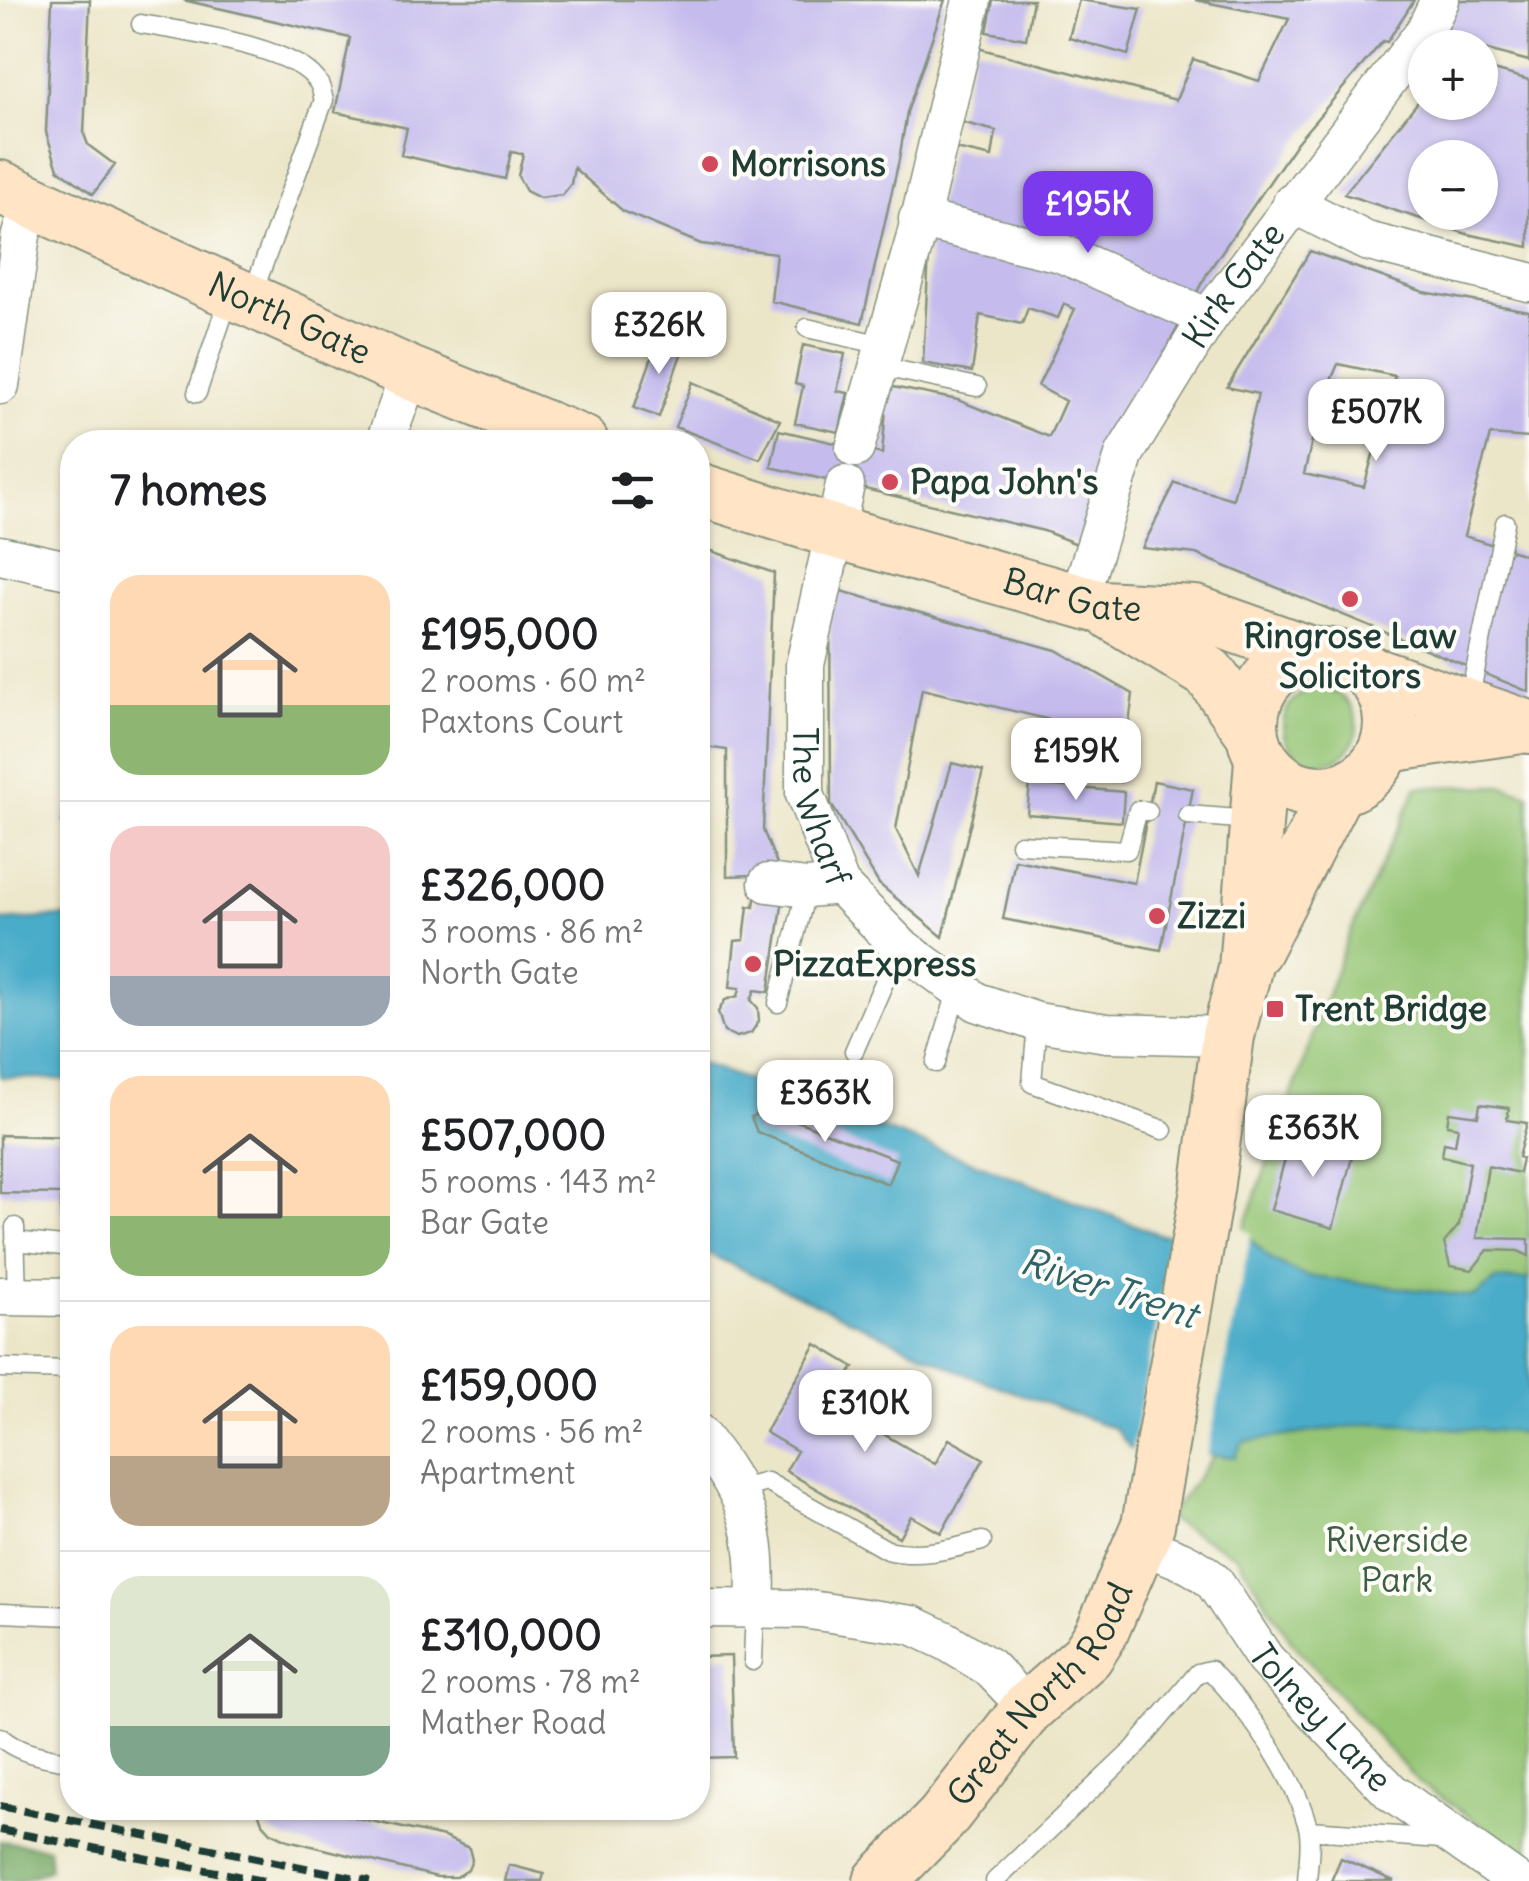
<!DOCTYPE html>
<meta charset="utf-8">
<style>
body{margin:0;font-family:Delius,sans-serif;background:#f2f2f2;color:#202124;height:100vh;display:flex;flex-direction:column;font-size:38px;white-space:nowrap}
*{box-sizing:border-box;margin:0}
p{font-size:32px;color:#757577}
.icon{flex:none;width:55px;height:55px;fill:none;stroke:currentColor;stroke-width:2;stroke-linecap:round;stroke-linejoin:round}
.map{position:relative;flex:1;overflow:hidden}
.side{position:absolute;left:60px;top:430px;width:650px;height:1390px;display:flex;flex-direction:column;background:#fff;border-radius:40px;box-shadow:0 2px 8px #0004}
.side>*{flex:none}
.buttons{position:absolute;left:1408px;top:30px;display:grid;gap:20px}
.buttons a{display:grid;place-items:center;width:90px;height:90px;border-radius:50%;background:#fff;box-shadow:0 2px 8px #0004;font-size:50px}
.price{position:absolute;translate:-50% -85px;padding:0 22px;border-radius:20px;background:#fff;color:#222;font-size:32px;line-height:65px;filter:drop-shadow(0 2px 5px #0008)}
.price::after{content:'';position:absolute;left:50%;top:60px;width:30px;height:22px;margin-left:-15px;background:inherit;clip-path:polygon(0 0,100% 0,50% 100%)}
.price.selected{background:#7c3aed;color:#fff}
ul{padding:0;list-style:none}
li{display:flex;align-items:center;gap:30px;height:250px;padding:0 50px}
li+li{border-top:2px solid #e0e0e0}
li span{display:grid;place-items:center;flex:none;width:280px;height:200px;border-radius:30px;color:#555}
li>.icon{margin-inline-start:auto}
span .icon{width:120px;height:120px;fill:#fffc;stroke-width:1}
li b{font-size:42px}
h2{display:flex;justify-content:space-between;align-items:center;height:120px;padding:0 50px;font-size:42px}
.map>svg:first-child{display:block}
.green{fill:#95c574;stroke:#5a8154;stroke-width:2.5}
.forest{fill:#78aa66;stroke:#4c744d;stroke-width:2.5}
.water{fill:#4aacc9;stroke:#34747e;stroke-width:2.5}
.pier{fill:#ece6c9}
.building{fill:#c5bced;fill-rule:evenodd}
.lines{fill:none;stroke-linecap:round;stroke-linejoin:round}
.lane-casing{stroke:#86927e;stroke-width:21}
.street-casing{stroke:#86927e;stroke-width:41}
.secondary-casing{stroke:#86927e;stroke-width:56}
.lane{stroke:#fff;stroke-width:18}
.street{stroke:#fff;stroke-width:38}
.secondary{stroke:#ffe4c6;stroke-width:52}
.rail{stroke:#1f3d34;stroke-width:8;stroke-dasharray:15 8;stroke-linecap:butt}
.poi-dot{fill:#d1495b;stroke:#fdfcf7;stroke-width:4}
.labels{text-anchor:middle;stroke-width:8;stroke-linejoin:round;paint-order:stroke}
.poi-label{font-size:35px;font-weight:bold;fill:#1f3d34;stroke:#fdfcf7;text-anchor:start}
.street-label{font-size:35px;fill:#1f3d34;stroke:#fdfcf7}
.park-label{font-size:35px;fill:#3c5f44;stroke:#fdfcf7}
.water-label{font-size:38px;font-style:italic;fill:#2e6468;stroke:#fdfcf7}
</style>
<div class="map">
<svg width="1529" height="1881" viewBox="0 0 1529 1881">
<rect width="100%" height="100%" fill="#fdfcf7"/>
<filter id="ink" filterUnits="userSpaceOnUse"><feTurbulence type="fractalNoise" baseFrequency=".01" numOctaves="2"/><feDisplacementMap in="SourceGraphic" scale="20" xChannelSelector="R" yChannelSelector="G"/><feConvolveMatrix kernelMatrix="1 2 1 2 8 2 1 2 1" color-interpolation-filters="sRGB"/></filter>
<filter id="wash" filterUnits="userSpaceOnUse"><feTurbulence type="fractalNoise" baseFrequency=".0048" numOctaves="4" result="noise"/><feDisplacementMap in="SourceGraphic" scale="40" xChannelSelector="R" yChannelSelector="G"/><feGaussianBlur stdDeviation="2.25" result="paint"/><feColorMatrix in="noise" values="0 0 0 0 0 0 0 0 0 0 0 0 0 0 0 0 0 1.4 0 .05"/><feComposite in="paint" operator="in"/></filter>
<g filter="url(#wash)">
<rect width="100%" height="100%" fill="#ece6c9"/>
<path class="green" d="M1283 726a37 37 0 1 1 74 0a37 37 0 1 1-74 0Z
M 1504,786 L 1529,794 L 1529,1279 L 1496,1280 L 1475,1297 L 1304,1276 L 1270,1259 L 1243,1232 L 1346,942 L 1417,787 Z
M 1375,1423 L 1529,1433 L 1529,1856 L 1419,1783 L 1291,1641 L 1237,1556 L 1167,1518 L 1213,1457 L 1242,1442 Z"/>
<path class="forest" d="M 0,1841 L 48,1848 L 50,1869 L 21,1881 L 0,1881 Z"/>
<path class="water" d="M 72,916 L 72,1080 L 0,1077 L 0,921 Z
M 698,1062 L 979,1164 L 1161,1235 L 1243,1232 L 1270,1259 L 1304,1276 L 1474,1297 L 1496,1280 L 1529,1279 L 1529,1433 L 1375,1423 L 1243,1442 L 1235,1457 L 1131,1449 L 1114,1428 L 973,1377 L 698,1249 Z"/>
<path class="pier" d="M 1243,1227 L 1251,1234 L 1206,1461 L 1131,1455 L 1175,1230 Z"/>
<g id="blocks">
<path class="building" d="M 52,0 L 90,0 L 84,134 L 88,145 L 115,165 L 93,194 L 58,169 L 46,132 Z
M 183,0 L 945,0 L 907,112 L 899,160 L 862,323 L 771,301 L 776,253 L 701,244 L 624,212 L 574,168 L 571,184 L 562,195 L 540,198 L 526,191 L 518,176 L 523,154 L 511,152 L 505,179 L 401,155 L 407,128 L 335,112 L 350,38 Z
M 993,0 L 1033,0 L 1026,39 L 987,32 Z
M 1079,0 L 1141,9 L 1128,55 L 1069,38 Z
M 1195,0 L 1414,0 L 1387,42 L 1383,41 L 1297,142 L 1208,272 L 1136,404 L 1082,546 L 1044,531 L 771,467 L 779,430 L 882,454 L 888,386 L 958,400 L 1049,437 L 1065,401 L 1038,386 L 1075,309 L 1064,304 L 1058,318 L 1028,308 L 1022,324 L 980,315 L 972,372 L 923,363 L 930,235 L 951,148 L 992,157 L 996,131 L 957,121 L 974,47 L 1176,100 L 1193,59 L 1259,81 L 1289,19 Z
M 1457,0 L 1529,0 L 1529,61 L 1473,46 L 1438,28 Z
M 1480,66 L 1529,80 L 1529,247 L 1467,234 L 1344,194 L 1425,93 L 1425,102 L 1480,102 ZM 1425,158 L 1480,158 L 1480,212 L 1425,212 Z
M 1310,251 L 1424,292 L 1529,311 L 1529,438 L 1490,435 L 1464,536 L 1529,556 L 1529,692 L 1196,554 L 1142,548 L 1175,483 L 1233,499 L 1258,394 L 1227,387 ZM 1338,364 L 1395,376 L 1364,487 L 1304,474 L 1321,404 Z
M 659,337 L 684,346 L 659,417 L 634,408 Z
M 803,345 L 845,354 L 837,391 L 848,393 L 839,432 L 795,423 L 803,386 L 795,384 Z
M 693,382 L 780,420 L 760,459 L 675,427 Z
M 698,546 L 774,573 L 763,830 L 781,874 L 727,876 L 727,750 L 698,746 Z
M 830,588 L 1056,650 L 1133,694 L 1121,782 L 1095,777 L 1105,733 L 922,689 L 896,829 L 919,876 L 952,763 L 983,771 L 943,937 L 879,884 L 831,804 Z
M 1154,781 L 1193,789 L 1161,950 L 1003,919 L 1015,860 L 1134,883 Z
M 1030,784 L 1124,792 L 1122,822 L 1027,814 Z
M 72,794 L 72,827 L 62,823 Z
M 756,891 L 784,893 L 769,992 L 755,990 L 751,1000 L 758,1008 L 759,1021 L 751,1033 L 737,1037 L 724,1032 L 718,1012 L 725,1000 L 738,996 L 740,988 L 730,987 L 735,941 L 744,940 L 748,906 L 754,907 Z
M 1480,1104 L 1509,1108 L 1507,1120 L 1527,1123 L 1518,1157 L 1522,1158 L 1519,1173 L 1488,1166 L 1477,1238 L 1529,1239 L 1529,1256 L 1518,1251 L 1488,1250 L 1472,1270 L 1450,1266 L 1444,1243 L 1459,1225 L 1470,1163 L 1442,1156 L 1444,1143 L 1455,1145 L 1458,1127 L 1447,1125 L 1449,1112 L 1478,1116 Z
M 766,1109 L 897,1160 L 888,1184 L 757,1132 L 751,1117 Z
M 1292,1133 L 1354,1150 L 1333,1228 L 1271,1210 Z
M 0,1135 L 72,1137 L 72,1210 L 61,1210 L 61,1194 L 0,1193 Z
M 816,1344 L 854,1367 L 832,1404 L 935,1464 L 949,1439 L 984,1459 L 941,1533 L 911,1516 L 899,1537 L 786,1471 L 797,1451 L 765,1432 Z
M 731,1656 L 734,1757 L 698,1758 L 698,1657 Z
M 263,1808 L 312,1808 L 444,1837 L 469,1848 L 472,1860 L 468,1870 L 456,1877 L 437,1877 L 288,1840 L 271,1832 L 262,1822 L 259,1814 Z
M 1341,1858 L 1394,1881 L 1331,1881 Z
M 509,1865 L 544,1874 L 542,1881 L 505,1881 Z"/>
</g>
</g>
<g filter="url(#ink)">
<use href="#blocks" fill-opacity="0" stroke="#86927e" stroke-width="2.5"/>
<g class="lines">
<g class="lane-casing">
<path id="lane" d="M 141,24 C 181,31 300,47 319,84 C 322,89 322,95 324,100 L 252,295
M 807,328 L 883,345
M 878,366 L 977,387
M 197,393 L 230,294
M 1469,701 L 1505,523
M 1188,815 L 1251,820
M 1020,844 L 1127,850 L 1138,810 L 1148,811
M 778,1003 L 807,888
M 1037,1022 L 1032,1083 L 1163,1130
M 854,1051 L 900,946
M 936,1063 L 958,988
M 15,1227 L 17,1297
M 15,1241 L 72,1247
M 0,1368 L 72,1370
M 736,1490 L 767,1482 L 887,1550 C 919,1558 951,1549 982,1541
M 0,1613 L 72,1616
M 753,1661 L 755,1609
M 0,1737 C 21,1755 46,1757 72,1762
M 1309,1830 L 1442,1839
M 995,1881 L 1134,1749 L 1198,1673 L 1210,1670 C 1249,1711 1293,1771 1308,1827 C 1312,1843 1308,1864 1307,1881"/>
</g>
<g class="street-casing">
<g id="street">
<path d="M 1292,203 L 1366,241 L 1529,282"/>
<path d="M 918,219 L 1061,253 L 1208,318"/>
<path d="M 0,385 L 21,235 L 32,202"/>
<path d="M 385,442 L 410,373"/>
<path d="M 855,448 L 915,240 L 972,0"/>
<path id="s1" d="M 845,485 L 805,665 L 805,794 L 840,885 L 900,946 L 977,1002 L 1037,1022 L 1107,1033 L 1228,1036"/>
<path d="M 0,555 L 72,571"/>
<path id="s2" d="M 1078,601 L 1125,453 L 1208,318 L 1425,31 L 1440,0"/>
<path d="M 768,883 L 807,888 L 840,885"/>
<path d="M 0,1296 L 72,1297"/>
<path d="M 698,1433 C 748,1495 759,1530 755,1609"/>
<path id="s3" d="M 1141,1546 C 1168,1555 1193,1562 1214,1582 L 1265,1659 L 1391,1792 L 1516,1881"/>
<path d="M 698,1608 L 803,1609 L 912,1625 L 946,1641 L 989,1667 L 1028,1708"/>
</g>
</g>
<g class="secondary-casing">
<g id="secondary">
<path id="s4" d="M 0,187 L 410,373 L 582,442"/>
<path id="s5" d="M 698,489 L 832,531 L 1101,607 L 1195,612 L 1313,654"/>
<path d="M 1111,613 L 1209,673 L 1252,733"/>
<circle cx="1321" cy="723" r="69"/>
<path d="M 1367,671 L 1529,727"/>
<path d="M 1387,746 L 1515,728"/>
<path d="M 1255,950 L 1337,791"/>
<path id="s6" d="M 880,1881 L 942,1818 L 1028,1708 L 1087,1656 L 1101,1634 L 1148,1525 L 1207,1190 L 1228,1036 L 1245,969 L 1261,760"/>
</g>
</g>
<use href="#lane" class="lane"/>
<use href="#street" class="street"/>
<use href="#secondary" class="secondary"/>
<path class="rail" d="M 0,1806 L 370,1881
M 0,1830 L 263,1881"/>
</g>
</g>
<g class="poi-dot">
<circle cx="710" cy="164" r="10"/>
<circle cx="890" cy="482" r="10"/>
<circle cx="1350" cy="599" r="10"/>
<circle cx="1157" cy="916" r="10"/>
<circle cx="753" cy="964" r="10"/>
<rect x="1265" y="999" width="20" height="20" rx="5"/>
</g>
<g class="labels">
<g class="poi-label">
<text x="730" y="176">Morrisons</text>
<text x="910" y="494">Papa John's</text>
<text x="1350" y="648" text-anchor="middle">Ringrose Law<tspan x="1350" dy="40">Solicitors</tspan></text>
<text x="1177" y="928">Zizzi</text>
<text x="773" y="976">PizzaExpress</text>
<text x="1295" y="1021">Trent Bridge</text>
</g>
<g class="street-label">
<text dy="12" stroke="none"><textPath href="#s2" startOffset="355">Kirk Gate</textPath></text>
<text dy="12" stroke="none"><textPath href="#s4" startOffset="318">North Gate</textPath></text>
<text dy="12" stroke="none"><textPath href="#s5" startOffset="390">Bar Gate</textPath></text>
<text dy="12" stroke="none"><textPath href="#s1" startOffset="328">The Wharf</textPath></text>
<text dy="12" stroke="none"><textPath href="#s6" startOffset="248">Great North Road</textPath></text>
<text dy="12" stroke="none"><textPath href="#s3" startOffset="255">Tolney Lane</textPath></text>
</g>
<g class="park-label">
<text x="1397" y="1552">Riverside<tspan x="1397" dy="40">Park</tspan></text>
</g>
<g class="water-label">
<text transform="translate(1109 1288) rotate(18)" y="13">River Trent</text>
</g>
</g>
</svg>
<div class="buttons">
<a>+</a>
<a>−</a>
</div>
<b class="price selected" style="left:1088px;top:256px">£195K</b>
<b class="price" style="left:659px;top:377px">£326K</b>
<b class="price" style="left:1376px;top:464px">£507K</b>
<b class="price" style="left:1076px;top:803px">£159K</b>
<b class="price" style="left:825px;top:1145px">£363K</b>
<b class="price" style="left:1313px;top:1180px">£363K</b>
<b class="price" style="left:865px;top:1455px">£310K</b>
<section class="side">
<h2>7 homes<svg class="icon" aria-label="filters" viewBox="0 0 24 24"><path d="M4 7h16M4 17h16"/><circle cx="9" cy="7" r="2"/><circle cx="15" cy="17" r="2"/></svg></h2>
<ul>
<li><span style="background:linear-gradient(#ffd9b3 65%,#8fb573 0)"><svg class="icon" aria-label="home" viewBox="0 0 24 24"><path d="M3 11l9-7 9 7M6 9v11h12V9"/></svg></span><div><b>£195,000</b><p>2 rooms · 60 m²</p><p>Paxtons Court</p></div></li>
<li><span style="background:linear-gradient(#f6c9c9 75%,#9aa5b1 0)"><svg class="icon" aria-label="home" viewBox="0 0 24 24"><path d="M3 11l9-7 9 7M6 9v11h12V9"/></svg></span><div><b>£326,000</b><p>3 rooms · 86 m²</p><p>North Gate</p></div></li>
<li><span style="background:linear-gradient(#ffd9b3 70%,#8fb573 0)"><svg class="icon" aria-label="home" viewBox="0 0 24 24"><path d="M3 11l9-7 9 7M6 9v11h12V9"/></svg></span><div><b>£507,000</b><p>5 rooms · 143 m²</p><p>Bar Gate</p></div></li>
<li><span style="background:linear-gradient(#ffd9b3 65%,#b9a48a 0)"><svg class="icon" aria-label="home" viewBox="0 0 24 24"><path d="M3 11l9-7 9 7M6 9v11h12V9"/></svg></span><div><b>£159,000</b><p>2 rooms · 56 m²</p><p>Apartment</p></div></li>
<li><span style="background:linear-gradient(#dfe7d0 75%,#7fa58c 0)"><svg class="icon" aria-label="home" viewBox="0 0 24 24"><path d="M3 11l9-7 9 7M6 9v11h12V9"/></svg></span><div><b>£310,000</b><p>2 rooms · 78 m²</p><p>Mather Road</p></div></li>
</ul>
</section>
</div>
